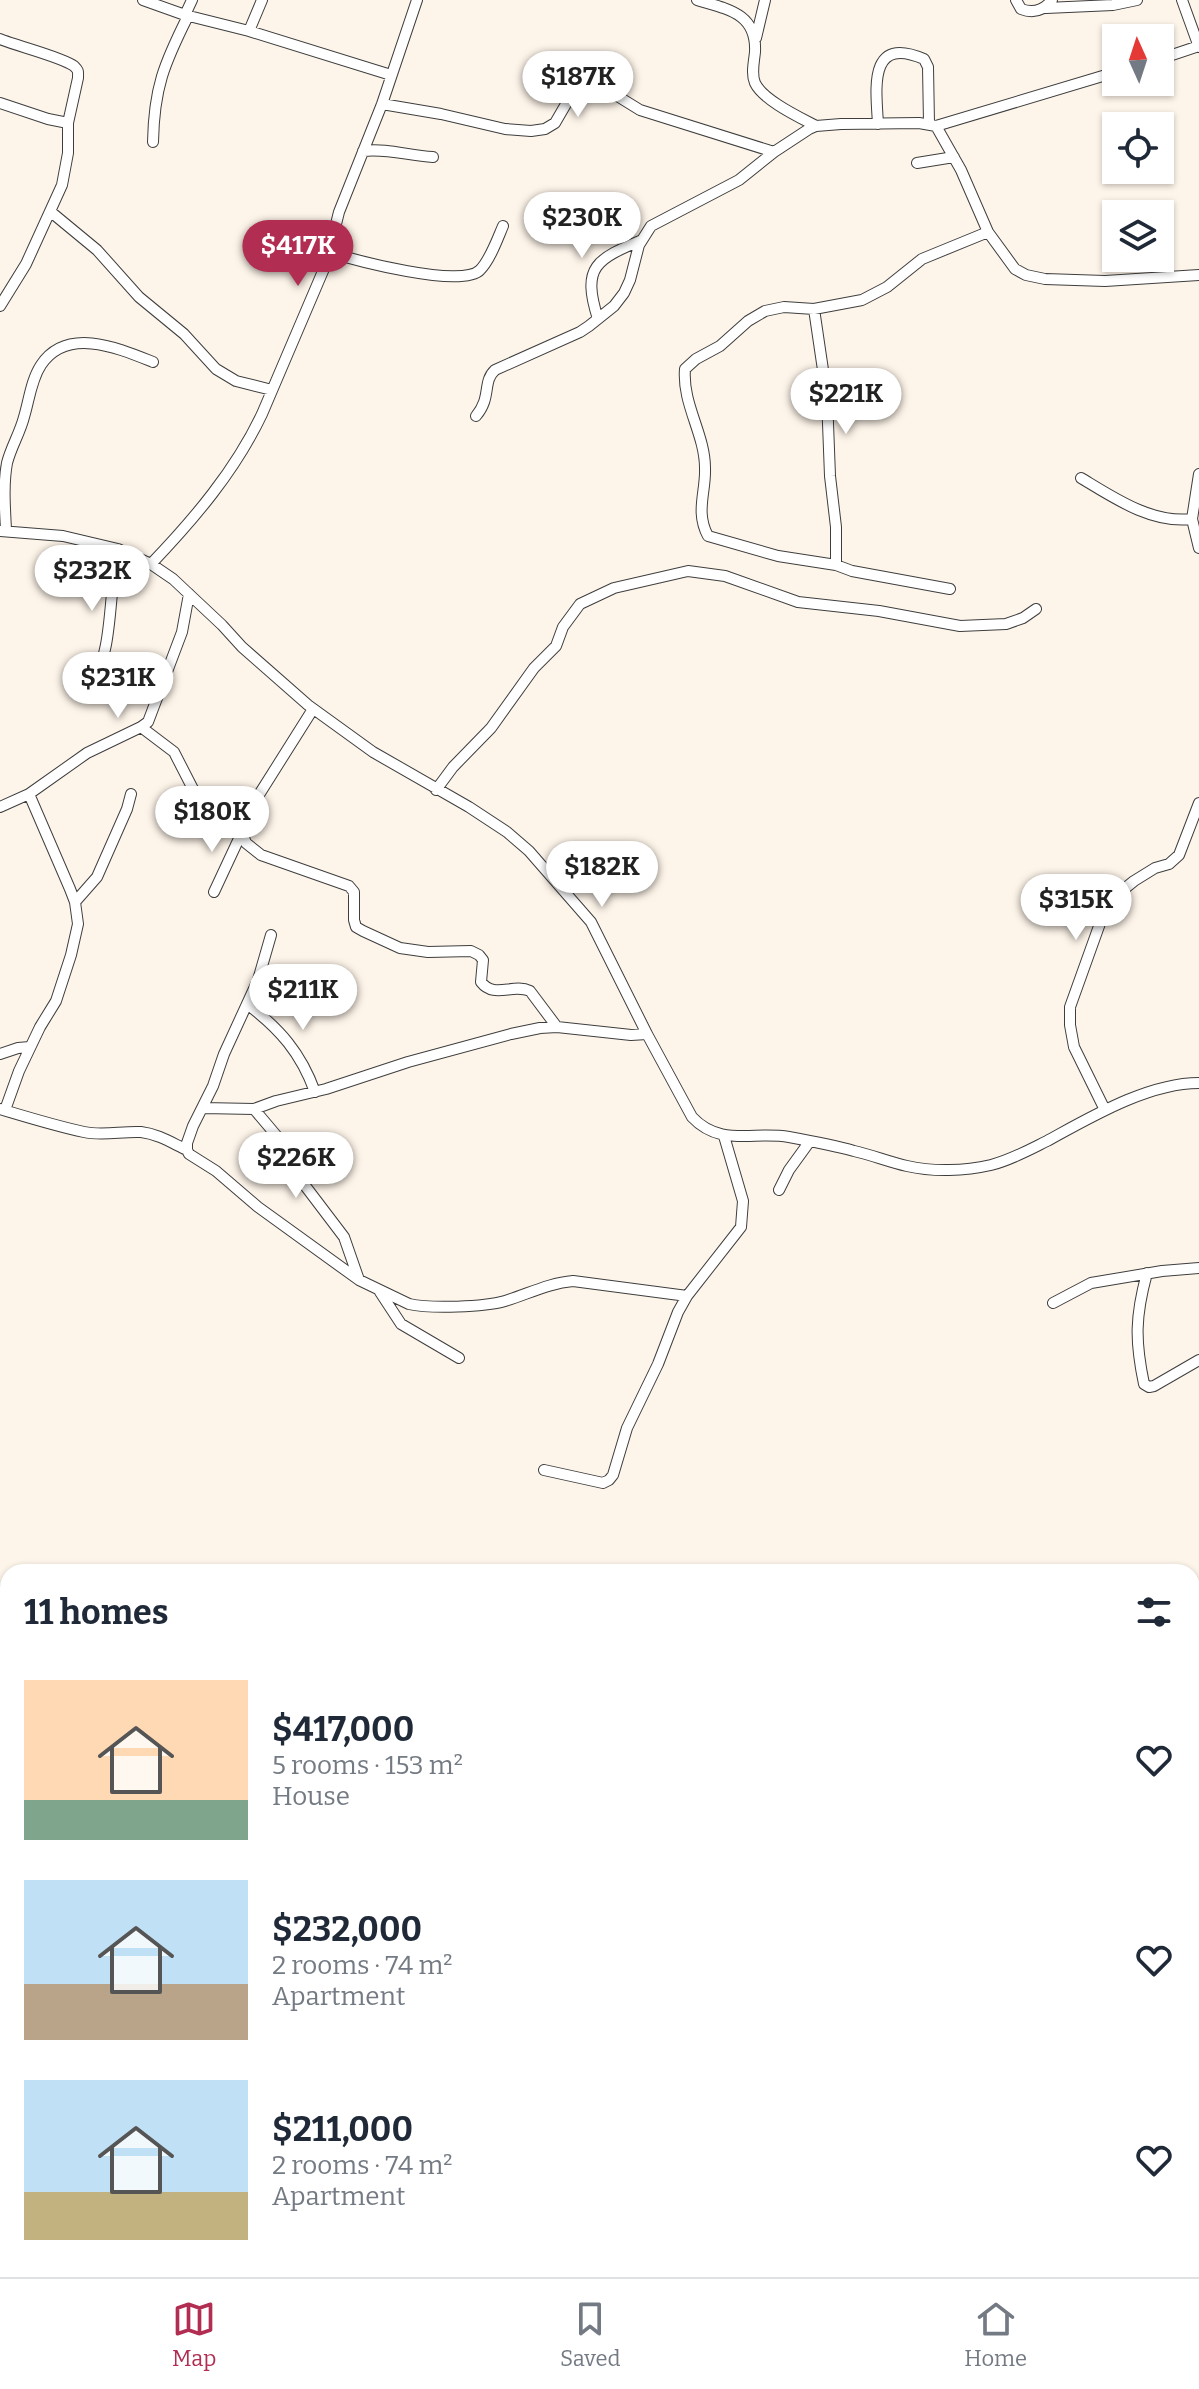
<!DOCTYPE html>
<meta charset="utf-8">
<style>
body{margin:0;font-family:Bitter,serif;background:#f6f6f7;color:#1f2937;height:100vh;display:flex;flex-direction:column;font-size:30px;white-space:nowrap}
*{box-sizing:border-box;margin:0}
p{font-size:26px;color:#747a83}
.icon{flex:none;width:44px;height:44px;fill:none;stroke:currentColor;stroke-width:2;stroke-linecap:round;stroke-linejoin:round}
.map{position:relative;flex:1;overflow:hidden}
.details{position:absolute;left:0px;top:1564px;width:1200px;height:714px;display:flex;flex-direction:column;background:#fff;border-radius:24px 24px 0 0;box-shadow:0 2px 6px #0004}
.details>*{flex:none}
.needle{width:52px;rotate:357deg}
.tools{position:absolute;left:1102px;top:24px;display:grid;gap:16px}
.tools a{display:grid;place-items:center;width:72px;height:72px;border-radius:0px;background:#fff;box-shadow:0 2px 6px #0004;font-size:40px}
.price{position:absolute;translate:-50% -68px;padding:0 18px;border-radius:28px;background:#fff;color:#222;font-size:26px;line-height:52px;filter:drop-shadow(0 2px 4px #0008)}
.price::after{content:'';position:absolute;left:50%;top:48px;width:24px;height:18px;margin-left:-12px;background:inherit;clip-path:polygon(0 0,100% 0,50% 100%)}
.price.on{background:#b12d51;color:#fff}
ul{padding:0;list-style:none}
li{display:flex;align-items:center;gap:24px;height:200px;padding:0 24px}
li span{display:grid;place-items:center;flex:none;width:224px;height:160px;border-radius:0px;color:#555}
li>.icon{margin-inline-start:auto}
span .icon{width:96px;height:96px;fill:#fffc;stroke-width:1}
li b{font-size:34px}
h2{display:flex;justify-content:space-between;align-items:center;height:96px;padding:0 24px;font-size:34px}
.tab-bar{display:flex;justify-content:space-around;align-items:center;height:112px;border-top:2px solid #e0e1e3;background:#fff;font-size:22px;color:#747a83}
.tab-bar a{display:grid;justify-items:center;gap:4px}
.tab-bar .on{color:#b12d51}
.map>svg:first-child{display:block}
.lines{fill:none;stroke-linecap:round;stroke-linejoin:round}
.minor-casing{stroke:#3e3e3e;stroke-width:12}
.minor{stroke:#fff;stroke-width:10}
</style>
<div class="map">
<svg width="1199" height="2277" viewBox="0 0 1199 2277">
<rect width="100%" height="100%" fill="#fef5ea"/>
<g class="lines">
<g class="minor-casing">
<path id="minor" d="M 143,0 L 185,15 L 249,31 L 391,75
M 697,0 C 727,9 757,13 755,52 C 754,62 751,74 755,83 C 763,100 799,117 816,126
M 1016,0 L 1021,9 C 1034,14 1044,10 1052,0
M 1182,0 L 1199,47
M 1046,8 L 1113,5 L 1137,0
M 185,15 L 192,0
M 249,31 L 262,0
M 756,38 L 765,0
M 0,39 C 17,46 62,57 74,66 C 79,71 78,71 78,78 L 68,123 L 68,153 L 62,185 L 26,264 L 0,306
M 1160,59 L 1199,46
M 0,103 L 48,119 L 68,123
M 382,104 L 441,114 L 505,129 L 531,131 L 545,129 L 555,123 L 573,92 L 583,86 L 594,86 L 606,89 L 640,110 L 774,152
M 878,124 C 876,88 868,35 924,59 L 928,67 L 929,123
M 936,126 L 1116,72
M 153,142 C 154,88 164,64 188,16
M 363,151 C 388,148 409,156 433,157
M 917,163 L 954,157
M 51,212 L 97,250 L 139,297 L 184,334 L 216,369 L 236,381 L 272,390
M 329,252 C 354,260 462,289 480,270 C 490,260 497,240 503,226
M 814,309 L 827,397 L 830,476 L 836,527 L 836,565
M 598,319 C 581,266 597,259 642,240
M 476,416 C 492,397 482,382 495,370 L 580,332 L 589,326 L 614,306 L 624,293 L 630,280 L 639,245 L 651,226 L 739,180 L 774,152 L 809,129 L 816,126 L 841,124 L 919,123 L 936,126 L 961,170 L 988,232 L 1015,269 L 1026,275 L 1045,279 L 1105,281 L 1199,275
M 1199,474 L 1192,519 L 1199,548
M 1081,478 C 1114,498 1152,524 1192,519
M 6,530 C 5,508 3,485 7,463 C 11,447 20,433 24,417 C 29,401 31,380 41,365 C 67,326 118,348 153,362
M 0,531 L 63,536 L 118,549 L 151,564 L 173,579 L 222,625 L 242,647 L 308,705 L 373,752 L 469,807 L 507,832 L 529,851 L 591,922 L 647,1034 L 692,1117 C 720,1147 753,1131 789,1137 C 811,1141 833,1145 854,1151 C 872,1155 889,1162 907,1166 C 933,1172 965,1171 991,1165 C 1011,1160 1029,1150 1047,1141 C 1091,1117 1148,1083 1199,1083
M 151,564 C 194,519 235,471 262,414 L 326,264 L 339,212 L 382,104 L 417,0
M 950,589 L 852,571 L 836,565 L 778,556 L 708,536 C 695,512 706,492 705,468 C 705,434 682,404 685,369 L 696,359 L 720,346 L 748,321 L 765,311 L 784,307 L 814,309 L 862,300 L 887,287 L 922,259 L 988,232
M 92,686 C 114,646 108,595 118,549
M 313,709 L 255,801 L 242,832 L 246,843 L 261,855 L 349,886 L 354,892 L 354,920 L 356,927 L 363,931 L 400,948 L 428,952 L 471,951 L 479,955 L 483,960 L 481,982 C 494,999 513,983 530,991 L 557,1027
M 141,727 L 174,752 L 194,791 L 205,805 L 229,822 L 240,836
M 436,790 L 453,767 L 491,728 L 534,668 L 556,646 L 563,627 L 580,604 L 614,588 L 688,571 L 725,576 L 798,602 L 879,611 L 960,626 L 1006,624 L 1023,618 L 1036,609
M 0,807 L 29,794 L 87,753 L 141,727 L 148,722 L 182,632 L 189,594
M 214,892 L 242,832
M 75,902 L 97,877 L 127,809 L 131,794
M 271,935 L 258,980 L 224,1054 L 213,1086 L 193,1126 L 187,1143 L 187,1150 L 189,1154 L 216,1171 L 258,1207 L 359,1280 L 409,1304 C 431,1309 484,1307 505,1301 C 528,1294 549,1283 573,1281 L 687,1296
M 247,1004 C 280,1029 301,1053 315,1092
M 0,1054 L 18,1048 L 30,1047
M 203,1108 L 254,1109 L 276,1101 L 326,1089 L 408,1062 L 511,1034 L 540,1028 L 557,1027 L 631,1035 L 647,1034
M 0,1109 C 27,1117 56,1126 84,1132 C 103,1136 122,1131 141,1132 C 158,1134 172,1143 187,1150
M 254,1109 L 281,1141 L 303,1183 L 344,1237 L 359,1280
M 5,1110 L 19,1071 L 40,1027 L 56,1001 L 71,955 L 78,924 L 75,902 L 70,889 L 29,794
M 1105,1110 L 1074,1047 L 1070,1025 L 1070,1007 L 1103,915 L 1113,898 L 1134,881 L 1155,868 L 1169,864 L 1179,855 L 1199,803
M 779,1190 L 789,1170 L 810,1141
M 1147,1273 C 1135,1317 1135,1341 1144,1384 L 1149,1387 L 1154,1386 L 1199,1360
M 380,1292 L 401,1324 L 459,1358
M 1053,1303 L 1091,1283 L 1162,1271 L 1199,1268
M 544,1470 L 603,1483 L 609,1480 L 613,1475 L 627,1428 L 658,1364 L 678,1312 L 687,1296 L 741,1227 L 743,1201 L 724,1136
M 0,1724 L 8,1752
M 1199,1724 L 1199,1750
M 0,1772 L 8,1762
M 1192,1810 L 1199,1811
M 0,1906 L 7,1923 L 8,1966
M 1192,2046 L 1199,2029
M 1192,2054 L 1199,2057
M 402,2270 L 403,2273
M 864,2270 L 867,2277
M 205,2277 L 216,2270
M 722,2277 L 726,2270
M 1039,2277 L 1042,2270"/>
</g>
<use href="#minor" class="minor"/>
</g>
</svg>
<div class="tools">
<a><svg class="needle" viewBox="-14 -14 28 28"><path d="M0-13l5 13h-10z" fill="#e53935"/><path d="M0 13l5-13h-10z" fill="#747a83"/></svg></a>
<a><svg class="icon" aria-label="locate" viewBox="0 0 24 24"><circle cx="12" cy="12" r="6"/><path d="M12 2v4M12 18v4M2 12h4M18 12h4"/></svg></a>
<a><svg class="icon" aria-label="layers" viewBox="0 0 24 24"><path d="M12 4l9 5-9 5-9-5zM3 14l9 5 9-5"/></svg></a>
</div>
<b class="price" style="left:578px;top:119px">$187K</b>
<b class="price" style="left:582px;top:260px">$230K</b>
<b class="price on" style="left:298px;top:288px">$417K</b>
<b class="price" style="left:846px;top:436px">$221K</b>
<b class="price" style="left:92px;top:613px">$232K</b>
<b class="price" style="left:118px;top:720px">$231K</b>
<b class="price" style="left:212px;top:854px">$180K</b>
<b class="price" style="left:602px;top:909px">$182K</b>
<b class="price" style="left:1076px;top:942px">$315K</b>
<b class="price" style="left:303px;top:1032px">$211K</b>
<b class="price" style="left:296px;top:1200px">$226K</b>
<section class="details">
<h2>11 homes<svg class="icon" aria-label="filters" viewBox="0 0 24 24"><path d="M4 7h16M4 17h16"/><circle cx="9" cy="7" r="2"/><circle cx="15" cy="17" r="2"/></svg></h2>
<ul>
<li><span style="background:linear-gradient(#ffd9b3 75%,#7fa58c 0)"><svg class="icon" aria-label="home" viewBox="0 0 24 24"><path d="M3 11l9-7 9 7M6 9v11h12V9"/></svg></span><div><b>$417,000</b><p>5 rooms · 153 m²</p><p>House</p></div><svg class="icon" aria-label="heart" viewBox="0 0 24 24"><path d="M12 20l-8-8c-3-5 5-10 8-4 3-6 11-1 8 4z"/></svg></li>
<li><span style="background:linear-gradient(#bfe0f5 65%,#b9a48a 0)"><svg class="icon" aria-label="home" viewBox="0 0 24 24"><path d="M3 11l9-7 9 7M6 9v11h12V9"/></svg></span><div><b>$232,000</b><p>2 rooms · 74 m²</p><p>Apartment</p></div><svg class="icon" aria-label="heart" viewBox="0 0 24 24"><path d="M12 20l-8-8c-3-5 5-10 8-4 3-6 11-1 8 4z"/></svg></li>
<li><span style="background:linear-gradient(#bfe0f5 70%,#c2b280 0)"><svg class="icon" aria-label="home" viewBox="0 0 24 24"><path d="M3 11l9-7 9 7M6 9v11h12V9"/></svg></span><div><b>$211,000</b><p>2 rooms · 74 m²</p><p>Apartment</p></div><svg class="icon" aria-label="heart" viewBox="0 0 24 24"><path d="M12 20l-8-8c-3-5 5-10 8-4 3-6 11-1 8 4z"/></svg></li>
</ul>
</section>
</div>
<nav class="tab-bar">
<a class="on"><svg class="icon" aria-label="map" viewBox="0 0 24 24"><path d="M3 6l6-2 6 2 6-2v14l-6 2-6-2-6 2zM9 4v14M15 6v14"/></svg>Map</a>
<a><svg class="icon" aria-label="saved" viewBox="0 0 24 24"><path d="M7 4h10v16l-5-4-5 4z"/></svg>Saved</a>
<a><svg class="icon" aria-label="home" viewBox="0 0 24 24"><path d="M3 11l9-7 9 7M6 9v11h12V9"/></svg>Home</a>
</nav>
